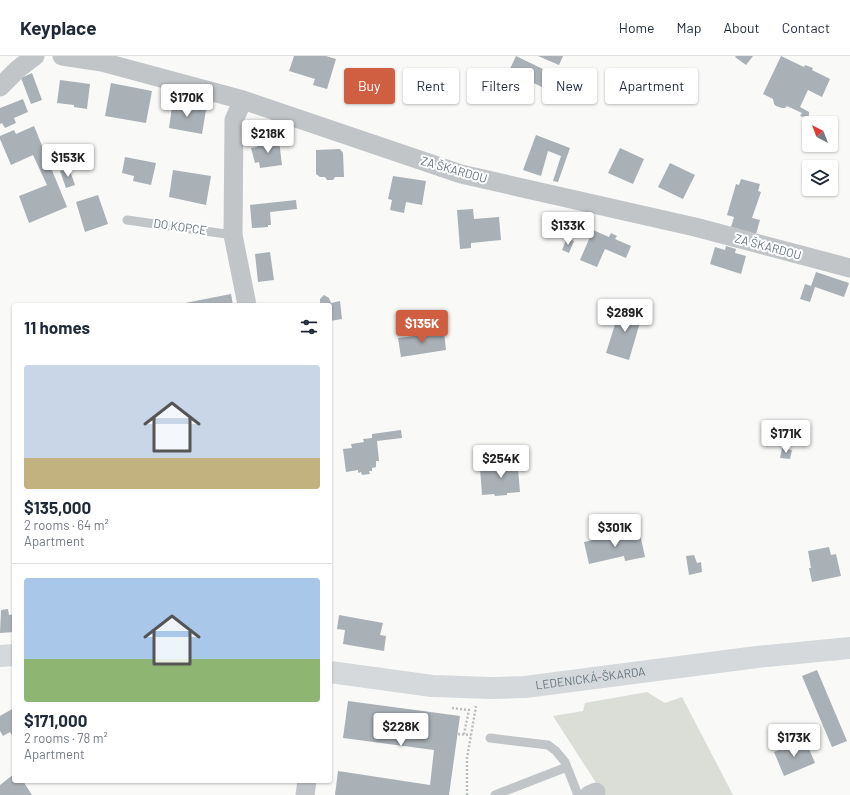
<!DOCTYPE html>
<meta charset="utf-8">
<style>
body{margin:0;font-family:Barlow,sans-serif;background:#f2f2f3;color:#1f2937;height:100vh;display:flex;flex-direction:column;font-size:15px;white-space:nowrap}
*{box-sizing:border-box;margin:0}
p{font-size:13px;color:#747a83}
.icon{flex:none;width:22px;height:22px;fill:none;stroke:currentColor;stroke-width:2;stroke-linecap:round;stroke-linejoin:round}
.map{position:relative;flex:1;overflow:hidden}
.panel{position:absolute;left:12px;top:247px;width:320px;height:480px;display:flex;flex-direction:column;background:#fff;border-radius:4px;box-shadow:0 1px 3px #0004}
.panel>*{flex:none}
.guide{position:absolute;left:344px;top:12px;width:380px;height:36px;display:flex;gap:8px}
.needle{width:26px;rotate:318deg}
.buttons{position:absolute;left:802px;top:60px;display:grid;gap:8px}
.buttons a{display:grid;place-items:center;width:36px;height:36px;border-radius:4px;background:#fff;box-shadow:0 1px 3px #0004;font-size:20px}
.price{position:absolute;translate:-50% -34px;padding:0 9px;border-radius:4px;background:#fff;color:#222;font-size:13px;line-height:26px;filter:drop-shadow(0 1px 2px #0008)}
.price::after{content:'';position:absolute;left:50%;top:24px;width:12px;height:9px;margin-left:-6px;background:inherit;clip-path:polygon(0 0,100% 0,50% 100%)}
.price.selected{background:#d05e41;color:#fff}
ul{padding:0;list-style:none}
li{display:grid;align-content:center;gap:8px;height:212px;padding:0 12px}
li+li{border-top:1px solid #e0e1e3}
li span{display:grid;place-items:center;height:124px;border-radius:4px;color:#555}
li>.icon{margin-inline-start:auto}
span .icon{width:72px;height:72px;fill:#fffc;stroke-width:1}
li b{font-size:17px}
h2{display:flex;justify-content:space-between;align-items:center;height:48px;padding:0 12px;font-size:17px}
.pill{padding:0 14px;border-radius:4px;background:#fff;box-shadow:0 1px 3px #0004;font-size:14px;line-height:36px}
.pill.selected{background:#d05e41;color:#fff}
header{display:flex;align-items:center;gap:24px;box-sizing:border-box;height:56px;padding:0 20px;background:#fff;border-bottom:1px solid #e0e1e3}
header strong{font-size:19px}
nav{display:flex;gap:22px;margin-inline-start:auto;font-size:14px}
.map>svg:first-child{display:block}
.grass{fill:#daded7}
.building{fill:#a9b0b6}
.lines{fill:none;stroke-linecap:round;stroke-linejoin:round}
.path{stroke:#bbbec0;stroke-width:2.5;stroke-dasharray:2 2;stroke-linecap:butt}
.lane{stroke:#c1c5c8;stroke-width:9}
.street{stroke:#c1c5c8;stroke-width:19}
.secondary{stroke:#d5d9db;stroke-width:22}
.labels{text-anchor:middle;stroke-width:4;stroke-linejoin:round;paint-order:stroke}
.street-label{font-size:12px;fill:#67767f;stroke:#fff}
</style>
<header>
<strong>Keyplace</strong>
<nav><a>Home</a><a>Map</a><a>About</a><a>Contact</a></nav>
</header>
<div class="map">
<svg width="850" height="739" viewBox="0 0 850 739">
<rect width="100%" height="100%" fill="#f9f9f8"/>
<path class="grass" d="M 647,636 L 665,647 L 682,641 L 733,739 L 604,739 L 553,660 L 583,655 L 585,647 Z"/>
<path class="building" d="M 294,0 L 326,0 L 336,3 L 327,33 L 313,29 L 315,23 L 289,15 Z
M 516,0 L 553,18 L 546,33 L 509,15 Z
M 538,0 L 563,0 L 559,9 Z
M 736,0 L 753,0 L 746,9 L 735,1 Z
M 781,0 L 804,11 L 805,9 L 813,12 L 812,14 L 830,23 L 822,41 L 808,34 L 800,51 L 809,56 L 809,59 L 807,62 L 800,60 L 802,57 L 787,50 L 785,52 L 782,52 L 776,50 L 774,48 L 773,43 L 763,38 Z
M 32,17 L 42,44 L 31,48 L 21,22 Z
M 60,24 L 90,28 L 87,53 L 74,51 L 74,49 L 57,47 Z
M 111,27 L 152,35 L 146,67 L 105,60 Z
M 23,43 L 28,56 L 14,62 L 16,67 L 5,72 L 2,67 L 0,68 L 0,52 Z
M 173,44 L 189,46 L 188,51 L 206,54 L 202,78 L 169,72 Z
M 34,70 L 67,151 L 29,167 L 19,140 L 47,129 L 33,99 L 11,109 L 0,83 L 0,80 L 14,74 L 16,78 Z
M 536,79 L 570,92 L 558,126 L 553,125 L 561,100 L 548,95 L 541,120 L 523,114 Z
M 279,84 L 282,109 L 260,112 L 259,106 L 255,107 L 251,92 L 257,91 L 257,87 Z
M 620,92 L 644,103 L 633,128 L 608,117 Z
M 340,93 L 343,97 L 344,121 L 335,121 L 333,124 L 327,124 L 325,121 L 320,121 L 316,118 L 316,94 Z
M 125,101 L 156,107 L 151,129 L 133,125 L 134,120 L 122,117 Z
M 670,107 L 695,119 L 683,143 L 658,131 Z
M 69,112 L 75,129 L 66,132 L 60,115 Z
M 173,114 L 211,120 L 206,149 L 169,141 Z
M 393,120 L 426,125 L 422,149 L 406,146 L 404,157 L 390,154 L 392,144 L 388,143 Z
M 741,123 L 760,128 L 758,135 L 761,136 L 752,162 L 760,164 L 756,178 L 731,171 L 734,161 L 727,159 L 736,128 L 739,129 Z
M 98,139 L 108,168 L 85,176 L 76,146 Z
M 296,144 L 297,153 L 270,156 L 271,169 L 268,169 L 268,171 L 252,172 L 250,149 Z
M 473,153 L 474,163 L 499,161 L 501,184 L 471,187 L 471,192 L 460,193 L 457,154 Z
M 593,174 L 609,181 L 611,177 L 617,180 L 615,183 L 631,190 L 626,202 L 605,193 L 597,211 L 580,204 Z
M 567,182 L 574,185 L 569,197 L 562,194 Z
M 726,190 L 736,193 L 735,197 L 746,200 L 741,218 L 710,208 L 715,191 L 725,194 Z
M 270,196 L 274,224 L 258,226 L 255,198 Z
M 816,216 L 849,227 L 844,241 L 815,231 L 810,246 L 800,243 L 805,228 L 811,230 Z
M 231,238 L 233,249 L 185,249 L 185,247 Z
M 324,239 L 329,242 L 331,247 L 340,245 L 342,263 L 330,265 L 330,249 L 320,249 L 320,243 Z
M 621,249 L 643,256 L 629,304 L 606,297 Z
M 444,276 L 446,294 L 401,301 L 398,282 Z
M 401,374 L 402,382 L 377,385 L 379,405 L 376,405 L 376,411 L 372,412 L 372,415 L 369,415 L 370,418 L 362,419 L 361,416 L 358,417 L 358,414 L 346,416 L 343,393 L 352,392 L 351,388 L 364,386 L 363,383 L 372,382 L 372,378 Z
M 782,392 L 792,394 L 790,403 L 780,402 Z
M 511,401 L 517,401 L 520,436 L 507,437 L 507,439 L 495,440 L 494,438 L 482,439 L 480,412 L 505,409 L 506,411 L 511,410 Z
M 620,478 L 621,482 L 640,478 L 645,501 L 625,505 L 624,500 L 589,508 L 584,486 Z
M 829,491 L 831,499 L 836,498 L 841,520 L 812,526 L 809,512 L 811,512 L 808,495 Z
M 694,499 L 697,507 L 701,506 L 702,516 L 689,519 L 686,500 Z
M 8,553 L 9,559 L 14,558 L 14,576 L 0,577 L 1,554 Z
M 339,559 L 383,567 L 380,579 L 386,580 L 384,595 L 343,588 L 345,574 L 337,573 Z
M 817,614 L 847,685 L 832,691 L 802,620 Z
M 348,645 L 460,660 L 449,739 L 335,739 L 338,715 L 430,729 L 434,694 L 343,682 Z
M 14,652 L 14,683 L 10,676 L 3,680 L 0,675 L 0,660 Z
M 805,683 L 815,707 L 784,720 L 774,696 Z
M 14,718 L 14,725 L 23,725 L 32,739 L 0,739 L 0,729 Z"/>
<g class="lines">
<path class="path" d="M 452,652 L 469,654 L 464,678
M 458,678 L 471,679
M 467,739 L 467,702 L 476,650"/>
<path class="lane" d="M 127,164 L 233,179
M 490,682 L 548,689 L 556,695 L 565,706 L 578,739
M 495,739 L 567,711"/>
<path class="street" d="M 62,0 L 102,6 L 243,44 L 461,118 L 695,171 L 850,212
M 0,31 L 18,13 L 35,0
M 243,44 L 234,64 L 233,179 L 247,249
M 305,739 L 307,725
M 589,739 L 596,736"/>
<g class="secondary">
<path d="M 0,600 L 14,599"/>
<path id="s1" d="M 330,616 L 432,630 L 493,632 L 525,631 L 757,601 L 850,592"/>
</g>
</g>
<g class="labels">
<g class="street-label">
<text transform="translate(454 114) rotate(16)" y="4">ZA ŠKARDOU</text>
<text transform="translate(180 171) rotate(8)" y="4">DO KOPCE</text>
<text transform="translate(768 191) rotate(15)" y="4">ZA ŠKARDOU</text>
<text dy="4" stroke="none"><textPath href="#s1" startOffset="262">LEDENICKÁ-ŠKARDA</textPath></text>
</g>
</g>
</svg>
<div class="buttons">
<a><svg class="needle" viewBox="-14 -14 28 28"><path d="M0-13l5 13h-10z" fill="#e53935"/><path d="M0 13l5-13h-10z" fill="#747a83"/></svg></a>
<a><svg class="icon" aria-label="layers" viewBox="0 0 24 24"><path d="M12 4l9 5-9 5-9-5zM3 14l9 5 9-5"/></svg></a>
</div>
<b class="price" style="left:187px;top:62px">$170K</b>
<b class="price" style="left:268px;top:98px">$218K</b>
<b class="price" style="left:68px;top:122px">$153K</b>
<b class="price" style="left:568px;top:190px">$133K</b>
<b class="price" style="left:625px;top:277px">$289K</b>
<b class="price selected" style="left:422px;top:288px">$135K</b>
<b class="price" style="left:786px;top:398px">$171K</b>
<b class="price" style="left:501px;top:423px">$254K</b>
<b class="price" style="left:615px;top:492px">$301K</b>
<b class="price" style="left:401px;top:691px">$228K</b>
<b class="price" style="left:794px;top:702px">$173K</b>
<div class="guide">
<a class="pill selected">Buy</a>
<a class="pill">Rent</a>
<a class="pill">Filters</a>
<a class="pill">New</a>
<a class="pill">Apartment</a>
</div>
<section class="panel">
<h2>11 homes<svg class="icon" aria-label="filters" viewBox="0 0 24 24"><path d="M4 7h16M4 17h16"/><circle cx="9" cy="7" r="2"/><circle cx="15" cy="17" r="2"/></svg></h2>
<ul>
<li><span style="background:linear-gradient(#c9d6e8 75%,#c2b280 0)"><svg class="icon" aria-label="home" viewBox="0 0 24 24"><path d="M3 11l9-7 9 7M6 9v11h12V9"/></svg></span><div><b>$135,000</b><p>2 rooms · 64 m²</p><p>Apartment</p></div></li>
<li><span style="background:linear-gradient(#a9c7e8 65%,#8fb573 0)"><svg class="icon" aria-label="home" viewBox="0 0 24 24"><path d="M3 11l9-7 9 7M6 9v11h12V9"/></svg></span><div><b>$171,000</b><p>2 rooms · 78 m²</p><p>Apartment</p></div></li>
</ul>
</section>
</div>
